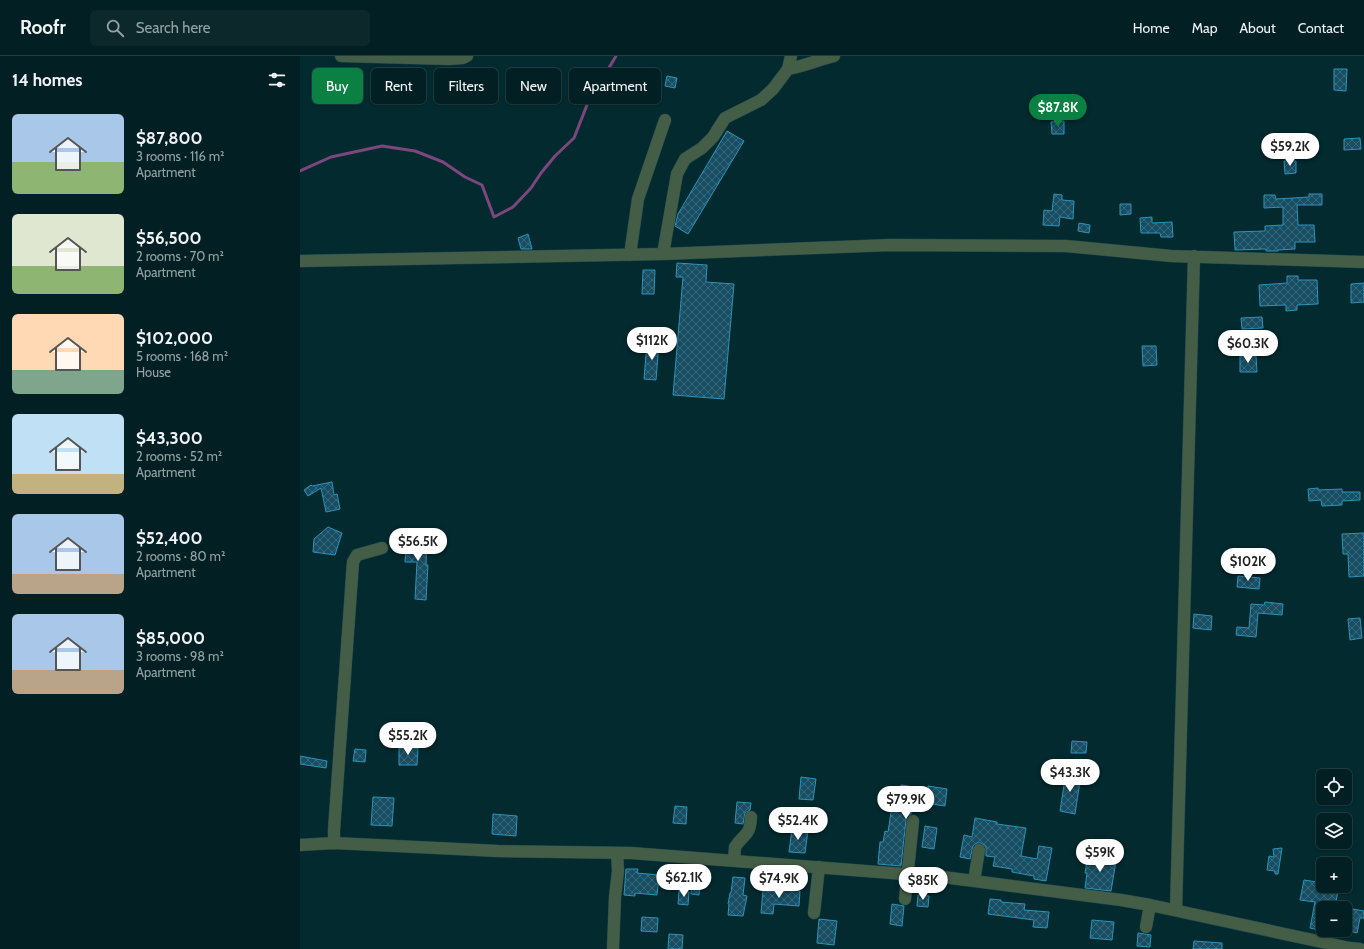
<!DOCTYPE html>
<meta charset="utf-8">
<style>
body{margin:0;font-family:Cabin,sans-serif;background:#0c282b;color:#f1f3f6;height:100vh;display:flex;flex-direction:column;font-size:15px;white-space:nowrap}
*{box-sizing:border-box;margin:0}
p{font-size:13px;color:#96a3a6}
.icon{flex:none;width:22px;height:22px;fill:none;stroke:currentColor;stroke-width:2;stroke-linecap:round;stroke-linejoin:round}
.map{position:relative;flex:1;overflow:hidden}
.drawer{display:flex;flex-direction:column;background:#022023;width:300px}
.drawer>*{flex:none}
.top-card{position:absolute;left:12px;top:12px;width:380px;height:36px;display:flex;gap:8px}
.tools{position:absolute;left:1016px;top:713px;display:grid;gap:8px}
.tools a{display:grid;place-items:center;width:36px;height:36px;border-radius:6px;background:#022023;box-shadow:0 1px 3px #0004,0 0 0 1px #233e41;font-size:20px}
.price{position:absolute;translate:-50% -34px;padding:0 9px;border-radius:14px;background:#fff;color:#222;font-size:13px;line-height:26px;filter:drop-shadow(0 1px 2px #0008)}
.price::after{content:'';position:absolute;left:50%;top:24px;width:12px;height:9px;margin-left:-6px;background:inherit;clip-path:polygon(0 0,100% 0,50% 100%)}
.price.current{background:#0b8043;color:#fff}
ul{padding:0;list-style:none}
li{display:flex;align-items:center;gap:12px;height:100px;padding:0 12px}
li span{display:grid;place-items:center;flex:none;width:112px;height:80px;border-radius:6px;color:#555}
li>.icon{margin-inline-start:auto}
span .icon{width:48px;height:48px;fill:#fffc;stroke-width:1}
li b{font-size:17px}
h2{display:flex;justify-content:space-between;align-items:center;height:48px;padding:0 12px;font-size:17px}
.chip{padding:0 14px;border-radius:6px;background:#022023;box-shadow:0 1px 3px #0004,0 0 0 1px #233e41;font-size:14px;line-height:36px}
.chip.current{background:#0b8043;color:#fff}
header{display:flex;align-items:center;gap:24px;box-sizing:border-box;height:56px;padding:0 20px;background:#022023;border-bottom:1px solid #233e41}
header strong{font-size:19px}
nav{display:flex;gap:22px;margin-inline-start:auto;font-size:14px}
.search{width:280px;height:36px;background:#0c282b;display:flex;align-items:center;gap:10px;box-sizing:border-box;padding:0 14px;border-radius:6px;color:#96a3a6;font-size:15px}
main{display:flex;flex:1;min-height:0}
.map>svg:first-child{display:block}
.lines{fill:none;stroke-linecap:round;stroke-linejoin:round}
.stream{stroke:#7d467c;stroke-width:3}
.building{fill:url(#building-cross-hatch);stroke:#2a94ba}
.minor-casing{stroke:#1c464b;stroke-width:13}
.minor{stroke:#445d47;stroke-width:12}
</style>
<header>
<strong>Roofr</strong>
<div class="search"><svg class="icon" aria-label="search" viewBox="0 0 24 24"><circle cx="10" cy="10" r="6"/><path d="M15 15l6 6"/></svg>Search here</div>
<nav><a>Home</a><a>Map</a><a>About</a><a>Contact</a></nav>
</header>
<main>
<section class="drawer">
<h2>14 homes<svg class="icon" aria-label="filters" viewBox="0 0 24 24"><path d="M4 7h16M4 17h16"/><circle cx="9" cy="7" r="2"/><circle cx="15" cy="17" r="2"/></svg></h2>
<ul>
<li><span style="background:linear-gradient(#a9c7e8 60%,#8fb573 0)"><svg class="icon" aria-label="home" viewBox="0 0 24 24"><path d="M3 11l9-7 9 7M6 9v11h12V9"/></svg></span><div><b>$87,800</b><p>3 rooms · 116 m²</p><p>Apartment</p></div></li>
<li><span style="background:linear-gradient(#dfe7d0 65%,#8fb573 0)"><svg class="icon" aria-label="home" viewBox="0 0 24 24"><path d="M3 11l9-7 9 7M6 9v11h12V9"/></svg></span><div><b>$56,500</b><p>2 rooms · 70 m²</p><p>Apartment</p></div></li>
<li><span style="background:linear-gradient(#ffd9b3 70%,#7fa58c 0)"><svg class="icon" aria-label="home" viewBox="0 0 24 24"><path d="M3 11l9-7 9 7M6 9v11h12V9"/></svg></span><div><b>$102,000</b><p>5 rooms · 168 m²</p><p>House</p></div></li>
<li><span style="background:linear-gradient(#bfe0f5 75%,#c2b280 0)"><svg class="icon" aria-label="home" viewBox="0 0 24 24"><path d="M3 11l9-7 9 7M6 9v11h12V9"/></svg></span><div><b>$43,300</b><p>2 rooms · 52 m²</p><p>Apartment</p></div></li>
<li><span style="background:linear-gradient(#a9c7e8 75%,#b9a48a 0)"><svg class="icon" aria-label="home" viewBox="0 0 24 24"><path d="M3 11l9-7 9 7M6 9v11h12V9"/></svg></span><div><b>$52,400</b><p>2 rooms · 80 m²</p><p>Apartment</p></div></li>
<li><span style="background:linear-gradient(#a9c7e8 70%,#b9a48a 0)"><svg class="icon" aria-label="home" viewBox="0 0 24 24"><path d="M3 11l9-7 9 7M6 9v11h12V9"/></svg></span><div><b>$85,000</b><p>3 rooms · 98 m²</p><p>Apartment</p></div></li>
</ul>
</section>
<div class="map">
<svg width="1064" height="893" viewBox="0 0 1064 893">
<defs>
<pattern id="building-cross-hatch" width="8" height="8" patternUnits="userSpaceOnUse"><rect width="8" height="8" fill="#184e63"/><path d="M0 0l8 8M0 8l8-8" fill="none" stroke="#38687a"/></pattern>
</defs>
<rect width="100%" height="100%" fill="#022a2f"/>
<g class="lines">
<path class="stream" d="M 0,115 L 31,101 L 82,90 L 115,95 L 143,106 L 165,121 L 182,129 L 194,161 L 213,151 L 231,132 L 241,117 L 255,100 L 274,82 L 287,49 L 316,0"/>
</g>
<path class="building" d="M 1034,13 L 1047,13 L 1046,35 L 1034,34 Z
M 367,20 L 377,22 L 375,32 L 365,30 Z
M 764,65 L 764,78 L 752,78 L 751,66 Z
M 427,75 L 444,85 L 388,178 L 375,170 L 378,158 Z
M 1060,82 L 1061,93 L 1044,94 L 1044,83 Z
M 984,105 L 996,105 L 996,117 L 985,118 Z
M 754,138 L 762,139 L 762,144 L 774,145 L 773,163 L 760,161 L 759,170 L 743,169 L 744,154 L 752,155 Z
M 1009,138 L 1022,138 L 1022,149 L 997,149 L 998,169 L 1014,169 L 1015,186 L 995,186 L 995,193 L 978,194 L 978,195 L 966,195 L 966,193 L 935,194 L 934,176 L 965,175 L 965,170 L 983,169 L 983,151 L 964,152 L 964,139 L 975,139 L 976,143 L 1009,141 Z
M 820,148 L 831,148 L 831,158 L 820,159 Z
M 852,161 L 852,167 L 872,166 L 873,181 L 861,181 L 860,177 L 841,177 L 840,162 Z
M 779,167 L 790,169 L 789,177 L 778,175 Z
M 228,178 L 232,193 L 221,193 L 218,182 Z
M 377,207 L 407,209 L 406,226 L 434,228 L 424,343 L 373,339 L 383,221 L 376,221 Z
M 343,214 L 355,214 L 354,238 L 342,238 Z
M 987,220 L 998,220 L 998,224 L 1017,224 L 1018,248 L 997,249 L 997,254 L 986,255 L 986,249 L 960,250 L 959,229 L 987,227 Z
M 1064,227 L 1064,246 L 1051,247 L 1051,228 Z
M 962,261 L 963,272 L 942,273 L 941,262 Z
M 347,286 L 359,287 L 356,324 L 344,323 Z
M 842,290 L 856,290 L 857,309 L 843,310 Z
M 940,300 L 956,300 L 957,316 L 940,316 Z
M 32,426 L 34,439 L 37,438 L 40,453 L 26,456 L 21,432 L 8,440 L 4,434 L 11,429 L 12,430 Z
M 1018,432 L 1018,434 L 1042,433 L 1042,436 L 1060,436 L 1060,444 L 1042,445 L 1042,449 L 1022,450 L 1021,444 L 1009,445 L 1008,433 Z
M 28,471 L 42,477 L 35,499 L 13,496 L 14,483 Z
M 1064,477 L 1064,520 L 1049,521 L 1048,498 L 1043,498 L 1042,478 Z
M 107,478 L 127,479 L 126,509 L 128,509 L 126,544 L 115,543 L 117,506 L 105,506 Z
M 938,520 L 960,522 L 959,533 L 937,531 Z
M 965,546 L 983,548 L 982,559 L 958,557 L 956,581 L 936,579 L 937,571 L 949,572 L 951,548 L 964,549 Z
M 894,558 L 912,560 L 911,574 L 893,572 Z
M 1060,562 L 1062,582 L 1050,584 L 1048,563 Z
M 772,685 L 787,686 L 786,697 L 771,697 Z
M 99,692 L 118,692 L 117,709 L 99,709 Z
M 55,693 L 66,694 L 65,706 L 53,705 Z
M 0,700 L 27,705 L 26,712 L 0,708 Z
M 766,716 L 781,719 L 775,758 L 760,755 Z
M 501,721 L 516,723 L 513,744 L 499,743 Z
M 601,729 L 628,733 L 628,730 L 647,733 L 645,750 L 618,746 L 617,753 L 612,752 L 611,758 L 607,760 L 606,764 L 601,810 L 578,808 L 580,786 L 583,786 L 585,775 L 588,776 L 592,750 L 598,751 Z
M 73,741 L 94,742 L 92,770 L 71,769 Z
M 437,746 L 451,747 L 450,754 L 445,757 L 443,768 L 435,767 Z
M 375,750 L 387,751 L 386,768 L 373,767 Z
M 492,755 L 500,756 L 499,768 L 491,767 Z
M 193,758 L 217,760 L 216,780 L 192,778 Z
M 675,762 L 697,766 L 697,768 L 726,772 L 721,800 L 737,803 L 739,790 L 752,792 L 746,825 L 734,823 L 734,820 L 712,816 L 712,813 L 693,810 L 695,801 L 686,800 L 686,791 L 681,787 L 677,787 L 673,790 L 670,803 L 660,801 L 664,779 L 672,781 Z
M 625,770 L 637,772 L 634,793 L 622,791 Z
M 492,773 L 508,774 L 505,797 L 489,796 Z
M 982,792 L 978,818 L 975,818 L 975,815 L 967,814 L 969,800 L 974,801 L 973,793 Z
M 788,799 L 816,805 L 811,835 L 785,832 L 787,817 L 785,817 Z
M 326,813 L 338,813 L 337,817 L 359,819 L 357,839 L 335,837 L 335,840 L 324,839 Z
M 433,821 L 445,822 L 443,839 L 447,840 L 443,860 L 428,859 L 429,848 L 428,848 L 430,837 L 431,837 Z
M 1004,824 L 1017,826 L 1017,827 L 1023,828 L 1023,830 L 1026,830 L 1025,832 L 1038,834 L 1036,846 L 1024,844 L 1019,874 L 1010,872 L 1015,846 L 1000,844 Z
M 392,827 L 400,828 L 399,839 L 391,838 Z
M 478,832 L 500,835 L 499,850 L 474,848 L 473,858 L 461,857 L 463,835 L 478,836 Z
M 379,835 L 389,836 L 388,849 L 378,848 Z
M 618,839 L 629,840 L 628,851 L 617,850 Z
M 690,843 L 701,844 L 701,846 L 725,848 L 724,854 L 749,856 L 747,872 L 733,871 L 734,864 L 688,858 Z
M 592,848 L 604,850 L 602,870 L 590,868 Z
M 1047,852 L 1064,855 L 1064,862 L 1060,862 L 1057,877 L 1045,874 Z
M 342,861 L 358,862 L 357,876 L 341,875 Z
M 519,863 L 537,865 L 534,889 L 517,887 Z
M 792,864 L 814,866 L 812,884 L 790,882 Z
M 838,877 L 851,879 L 850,891 L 837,890 Z
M 369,878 L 383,879 L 382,893 L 368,893 Z
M 894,885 L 922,887 L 922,893 L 893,893 Z"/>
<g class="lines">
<g class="minor-casing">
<path id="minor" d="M 41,0 L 149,3 L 163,2 L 167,0
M 488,13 C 504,10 518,4 534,0
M 363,198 L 377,118 L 385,103 L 402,92 L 413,81 L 425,62 L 461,44 L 473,33 L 488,13 L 491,0
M 330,199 L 338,143 L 365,64
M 0,205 L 363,198 L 590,189 L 766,190 L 871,200 L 1064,206
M 34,787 L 34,774 L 53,506 L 57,499 L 82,492
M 0,789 L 34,787 L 198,795 L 331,797 L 643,821 L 821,844 L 850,849 L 1050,892 L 1060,893
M 434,805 L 435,791 C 444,777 450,781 451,761
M 674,825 L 679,794
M 605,843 L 613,765
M 876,854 L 894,200
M 514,857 L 519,811
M 846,871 L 850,849
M 313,893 L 315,841 L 318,815 L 317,797"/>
</g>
<use href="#minor" class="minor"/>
</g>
</svg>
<div class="tools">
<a><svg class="icon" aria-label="locate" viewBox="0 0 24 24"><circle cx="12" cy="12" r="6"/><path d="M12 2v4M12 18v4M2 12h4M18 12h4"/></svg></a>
<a><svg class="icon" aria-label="layers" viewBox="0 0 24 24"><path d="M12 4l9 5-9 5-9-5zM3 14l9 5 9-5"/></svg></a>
<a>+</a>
<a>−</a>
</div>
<b class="price current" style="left:758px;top:72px">$87.8K</b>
<b class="price" style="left:990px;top:111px">$59.2K</b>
<b class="price" style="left:352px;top:305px">$112K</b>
<b class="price" style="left:948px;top:308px">$60.3K</b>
<b class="price" style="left:118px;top:506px">$56.5K</b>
<b class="price" style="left:948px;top:526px">$102K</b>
<b class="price" style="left:108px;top:700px">$55.2K</b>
<b class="price" style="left:770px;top:737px">$43.3K</b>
<b class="price" style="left:606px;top:764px">$79.9K</b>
<b class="price" style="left:498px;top:785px">$52.4K</b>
<b class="price" style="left:800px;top:817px">$59K</b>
<b class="price" style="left:384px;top:842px">$62.1K</b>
<b class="price" style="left:479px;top:843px">$74.9K</b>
<b class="price" style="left:623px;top:845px">$85K</b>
<div class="top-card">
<a class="chip current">Buy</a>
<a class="chip">Rent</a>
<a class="chip">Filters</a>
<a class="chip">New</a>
<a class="chip">Apartment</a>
</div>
</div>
</main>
